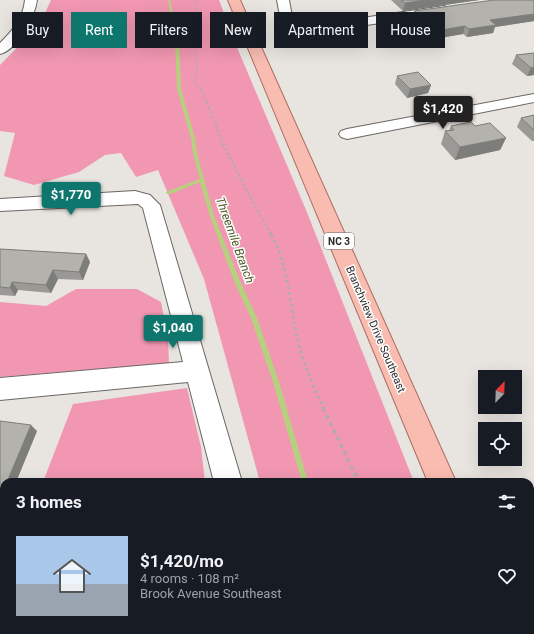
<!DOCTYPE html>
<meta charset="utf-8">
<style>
body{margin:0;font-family:Roboto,sans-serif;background:#20242c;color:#f1f3f6;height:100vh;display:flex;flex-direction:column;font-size:15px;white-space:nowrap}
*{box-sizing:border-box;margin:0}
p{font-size:13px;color:#9ea1a6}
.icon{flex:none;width:22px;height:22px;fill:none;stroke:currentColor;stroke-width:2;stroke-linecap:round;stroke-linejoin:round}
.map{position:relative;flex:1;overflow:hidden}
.panel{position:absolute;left:0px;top:478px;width:534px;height:156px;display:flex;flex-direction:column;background:#171b24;border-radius:12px 12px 0 0;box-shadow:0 4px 16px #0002}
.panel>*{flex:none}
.hud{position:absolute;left:12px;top:12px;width:510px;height:36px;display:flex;gap:8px}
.needle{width:26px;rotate:23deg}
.tools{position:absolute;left:478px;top:370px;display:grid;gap:8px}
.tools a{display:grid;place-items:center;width:44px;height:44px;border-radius:0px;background:#171b24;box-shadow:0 4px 16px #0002;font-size:20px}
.price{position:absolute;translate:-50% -34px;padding:0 9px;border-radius:4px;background:#0f766e;color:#fff;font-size:13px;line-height:26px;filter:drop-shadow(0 1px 2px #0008)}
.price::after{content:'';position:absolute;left:50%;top:24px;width:12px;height:9px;margin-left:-6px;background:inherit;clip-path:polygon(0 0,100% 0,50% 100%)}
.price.selected{background:#222;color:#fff}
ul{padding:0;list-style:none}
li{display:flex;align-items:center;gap:12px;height:100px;padding:0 16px}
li+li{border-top:1px solid #363941}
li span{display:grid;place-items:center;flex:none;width:112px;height:80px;border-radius:0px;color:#555}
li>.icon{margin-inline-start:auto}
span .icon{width:48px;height:48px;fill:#fffc;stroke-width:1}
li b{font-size:17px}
h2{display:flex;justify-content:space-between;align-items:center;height:48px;padding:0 16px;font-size:17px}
.chip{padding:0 14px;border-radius:0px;background:#171b24;box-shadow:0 4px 16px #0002;font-size:14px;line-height:36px}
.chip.selected{background:#0f766e;color:#fff}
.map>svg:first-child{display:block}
.forest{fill:#f197b2}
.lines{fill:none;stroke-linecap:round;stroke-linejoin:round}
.stream{fill:#b6d17e;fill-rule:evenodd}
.minor-casing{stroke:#6b6764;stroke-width:2}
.major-casing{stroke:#ad6c5f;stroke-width:2}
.path-far3{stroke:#afaca9;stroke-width:1.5;stroke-dasharray:2 2;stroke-linecap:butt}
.path-far2{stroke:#afaca9;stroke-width:2;stroke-dasharray:2.5 2.5;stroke-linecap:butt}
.path-far1{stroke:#afaca9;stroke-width:2.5;stroke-dasharray:3 3;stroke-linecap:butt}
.path{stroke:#afaca9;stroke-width:3;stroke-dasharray:4 4;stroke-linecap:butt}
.minor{fill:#fff;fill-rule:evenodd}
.major{fill:#f8bcb1;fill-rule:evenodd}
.wall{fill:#9a9995}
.shaded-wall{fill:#7d7d79}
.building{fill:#b3b2ad;stroke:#7d7d79}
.labels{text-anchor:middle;stroke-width:3;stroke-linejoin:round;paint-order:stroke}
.shield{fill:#fff;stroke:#6b6a68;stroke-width:1}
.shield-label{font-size:10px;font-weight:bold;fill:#2b2a28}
.street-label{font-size:11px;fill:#2b2a28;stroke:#fff}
.water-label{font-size:12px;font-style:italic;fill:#4a5b21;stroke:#fff}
</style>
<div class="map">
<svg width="534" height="634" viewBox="0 0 534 634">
<rect width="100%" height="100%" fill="#e8e4e0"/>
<path class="forest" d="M 51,0 L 219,0 L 236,45 L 306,210 L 414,482 L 260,482 L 204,279 L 158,170 L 136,177 L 121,153 L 105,155 L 79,172 L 34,185 L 4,176 L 15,133 L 0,131 L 0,65 L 40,24 Z
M 76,289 L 137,289 L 161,302 L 168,338 L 169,363 L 0,377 L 0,302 L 46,306 Z
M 187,388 L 201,447 L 205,482 L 43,482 L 73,404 Z
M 124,630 L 197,630 L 196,634 L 126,634 Z
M 262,630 L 475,630 L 476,634 L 262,634 Z"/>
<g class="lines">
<path class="stream" d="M 168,0 L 170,0 L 179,39 L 181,89 L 195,138 L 197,153 L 214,216 L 240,281 L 257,318 L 280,385 L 308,482 L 302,482 L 274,385 L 251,318 L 234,281 L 210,216 L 200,182 L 170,194 L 168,194 L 166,193 L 166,192 L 200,179 L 193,153 L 191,138 L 177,89 L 175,39 Z
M 348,630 L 356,630 L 358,634 L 350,634 Z"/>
<g class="minor-casing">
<path id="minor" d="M 25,0 L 37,0 C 35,17 17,50 0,54 L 0,43 C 13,30 23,19 25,0 Z
M 277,0 L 289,0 L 294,28 L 444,6 L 448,8 L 450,10 L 448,12 L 444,14 L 289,36 L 285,35 L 283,32 Z
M 534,94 L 534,102 L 347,139 L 341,137 L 339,134 L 341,131 L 347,129 Z
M 135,191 L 150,195 L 160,205 L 242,482 L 214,482 L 188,382 L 0,400 L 0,378 L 183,362 L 143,208 L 138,204 L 0,211 L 0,199 Z
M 212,630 L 244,630 L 243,634 L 211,634 Z"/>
</g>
<g class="major-casing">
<path id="major" d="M 228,0 L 240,0 L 456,482 L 428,482 Z
M 491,630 L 524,630 L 525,634 L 492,634 Z"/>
</g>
<path class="path-far3" d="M 196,0 L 198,24 L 195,30 L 197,70 L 194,79 L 196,85 L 202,90 L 206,103"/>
<path class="path-far2" d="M 206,102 C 213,115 217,130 223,144 C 238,175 255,206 272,236"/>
<path class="path-far1" d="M 271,235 C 289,266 289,303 297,337 C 302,361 313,387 324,409"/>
<path class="path" d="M 323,408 L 359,482
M 412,630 L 413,634"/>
<use href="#minor" class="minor"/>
<use href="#major" class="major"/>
</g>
<path class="wall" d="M 391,0 L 479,0 L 403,11 Z
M 534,0 L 534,21 L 495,27 L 493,33 L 467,37 L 463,34 L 434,39 L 413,19 L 414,11 Z
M 534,53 L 534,75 L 527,76 L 512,64 L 516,55 Z
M 397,76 L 431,85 L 428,93 L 407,98 L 395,84 Z
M 534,115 L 534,141 L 532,141 L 517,127 L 521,118 Z
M 451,126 L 475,126 L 506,138 L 500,150 L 455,160 L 441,144 L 445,131 L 449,130 Z
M 0,249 L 86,254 L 90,262 L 83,280 L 58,279 L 51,293 L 18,290 L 15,296 L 0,295 Z
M 0,421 L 37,431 L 16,482 L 4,482 L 4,508 L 0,507 Z"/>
<path class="shaded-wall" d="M 426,0 L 479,0 L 403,11 L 405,3 Z
M 534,14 L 534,21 L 495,27 L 493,33 L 467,37 L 469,29 L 490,20 Z
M 465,26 L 463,34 L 434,39 L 436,31 Z
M 534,67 L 534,75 L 527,76 L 531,68 Z
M 431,85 L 428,93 L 407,98 L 410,89 Z
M 506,138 L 500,150 L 455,160 L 460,147 Z
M 86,254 L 90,262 L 83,280 L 79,272 Z
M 53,270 L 58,279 L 51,293 L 46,285 Z
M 12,282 L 18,290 L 15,296 L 10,288 Z
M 31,425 L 37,431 L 16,482 L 7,482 Z
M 4,489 L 4,507 L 0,505 L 0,499 Z"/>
<path class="building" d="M 401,0 L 426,0 L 405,3 Z
M 494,0 L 534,0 L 534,14 L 490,20 L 496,25 L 469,29 L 465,26 L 436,31 L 414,11 Z
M 534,53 L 534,67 L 531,68 L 516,55 Z
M 418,72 L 431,85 L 410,89 L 397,76 Z
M 534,115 L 534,130 L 521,118 Z
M 471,122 L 475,126 L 490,123 L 506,138 L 460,147 L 445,131 L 454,130 L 451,126 Z
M 0,249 L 86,254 L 79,272 L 53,270 L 46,285 L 12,282 L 10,288 L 0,287 Z
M 0,421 L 31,425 L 7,482 L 4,482 L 4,489 L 0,499 Z"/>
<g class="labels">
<rect class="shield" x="324" y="233" width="30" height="16" rx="3"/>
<g class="shield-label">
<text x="339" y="245">NC 3</text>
</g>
<g class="street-label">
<text transform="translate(376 329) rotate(67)" y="4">Branchview Drive Southeast</text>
</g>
<g class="water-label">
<text transform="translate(235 240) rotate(70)" y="4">Threemile Branch</text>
</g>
</g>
</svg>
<div class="tools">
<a><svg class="needle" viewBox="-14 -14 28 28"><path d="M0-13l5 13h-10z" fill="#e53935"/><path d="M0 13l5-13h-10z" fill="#9ea1a6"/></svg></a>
<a><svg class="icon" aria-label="locate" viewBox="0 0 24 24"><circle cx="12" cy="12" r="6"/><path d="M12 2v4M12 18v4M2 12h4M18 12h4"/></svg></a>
</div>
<b class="price selected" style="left:443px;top:130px">$1,420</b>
<b class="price" style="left:71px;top:216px">$1,770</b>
<b class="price" style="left:173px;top:349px">$1,040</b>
<div class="hud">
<a class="chip">Buy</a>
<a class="chip selected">Rent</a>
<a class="chip">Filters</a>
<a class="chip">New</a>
<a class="chip">Apartment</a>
<a class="chip">House</a>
</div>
<section class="panel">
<h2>3 homes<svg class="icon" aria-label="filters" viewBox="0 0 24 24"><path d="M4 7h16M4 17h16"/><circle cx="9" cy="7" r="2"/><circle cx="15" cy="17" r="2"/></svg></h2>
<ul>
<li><span style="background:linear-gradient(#a9c7e8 60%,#9aa5b1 0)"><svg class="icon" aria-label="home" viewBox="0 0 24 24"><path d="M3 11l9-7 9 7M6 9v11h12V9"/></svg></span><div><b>$1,420/mo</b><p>4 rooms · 108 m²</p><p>Brook Avenue Southeast</p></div><svg class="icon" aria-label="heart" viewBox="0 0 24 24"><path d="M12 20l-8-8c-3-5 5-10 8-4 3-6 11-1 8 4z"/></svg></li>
</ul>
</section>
</div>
